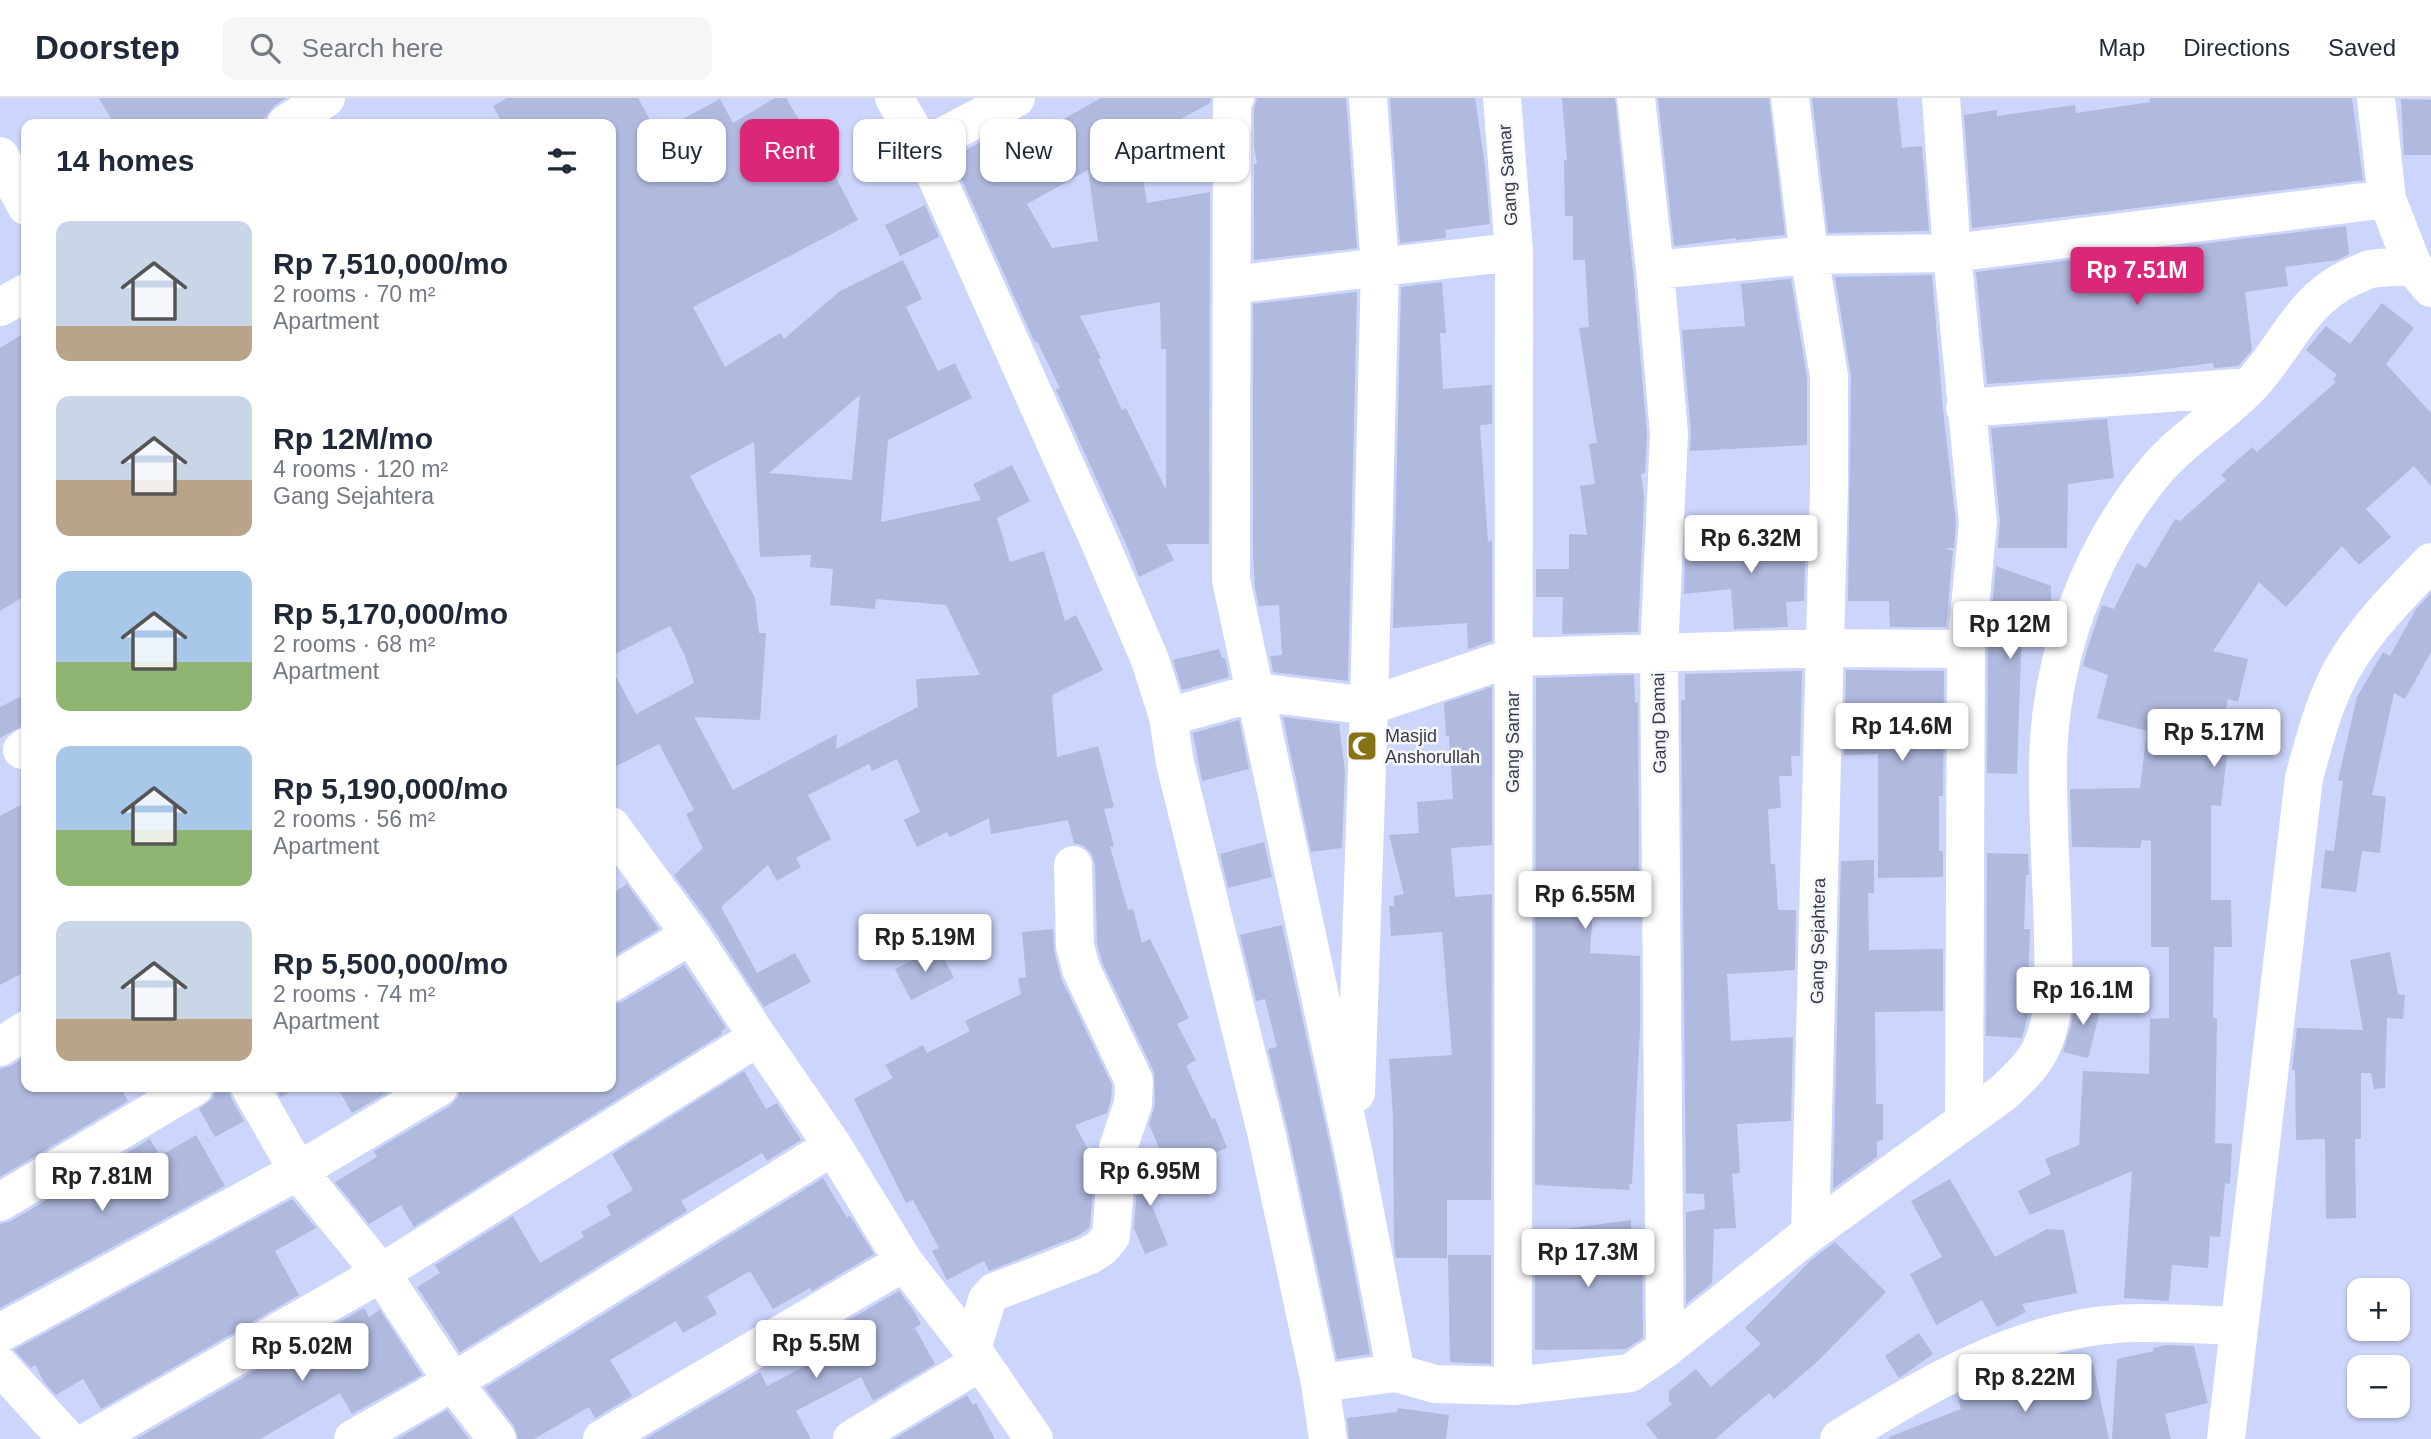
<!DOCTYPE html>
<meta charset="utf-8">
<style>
body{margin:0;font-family:Arial,sans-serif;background:#f6f6f7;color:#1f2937;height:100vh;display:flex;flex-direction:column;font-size:26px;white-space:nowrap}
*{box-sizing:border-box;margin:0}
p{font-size:23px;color:#747a83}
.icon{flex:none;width:38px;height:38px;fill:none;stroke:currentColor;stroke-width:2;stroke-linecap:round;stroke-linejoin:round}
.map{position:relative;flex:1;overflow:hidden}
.sheet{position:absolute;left:21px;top:21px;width:595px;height:973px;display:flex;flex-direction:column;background:#fff;border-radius:14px;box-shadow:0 2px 5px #0004}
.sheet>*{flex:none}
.top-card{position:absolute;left:637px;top:21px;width:665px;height:63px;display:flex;gap:14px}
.tools{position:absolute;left:2347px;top:1180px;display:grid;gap:14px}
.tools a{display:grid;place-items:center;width:63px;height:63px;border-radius:14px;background:#fff;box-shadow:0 2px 5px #0004;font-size:35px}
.price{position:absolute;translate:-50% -60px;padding:0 16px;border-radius:7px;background:#fff;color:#222;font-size:23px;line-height:46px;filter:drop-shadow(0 2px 4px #0008)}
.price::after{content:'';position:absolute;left:50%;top:42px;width:21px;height:16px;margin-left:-10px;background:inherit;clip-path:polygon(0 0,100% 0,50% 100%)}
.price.on{background:#db2777;color:#fff}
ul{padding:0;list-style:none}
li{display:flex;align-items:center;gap:21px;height:175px;padding:0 35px}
li span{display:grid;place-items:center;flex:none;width:196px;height:140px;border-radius:14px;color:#555}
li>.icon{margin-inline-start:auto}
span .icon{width:84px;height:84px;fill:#fffc;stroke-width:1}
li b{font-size:30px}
h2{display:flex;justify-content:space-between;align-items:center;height:84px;padding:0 35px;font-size:30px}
.pill{padding:0 24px;border-radius:14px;background:#fff;box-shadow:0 2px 5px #0004;font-size:24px;line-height:63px}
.pill.on{background:#db2777;color:#fff}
header{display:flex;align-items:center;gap:42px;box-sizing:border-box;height:98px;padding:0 35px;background:#fff;border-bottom:2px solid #e0e1e3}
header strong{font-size:33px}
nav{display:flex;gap:38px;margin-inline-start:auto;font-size:24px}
.search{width:490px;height:63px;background:#f6f6f7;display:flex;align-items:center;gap:18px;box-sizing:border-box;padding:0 24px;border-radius:14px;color:#747a83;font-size:26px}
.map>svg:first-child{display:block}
.building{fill:#b0b9de;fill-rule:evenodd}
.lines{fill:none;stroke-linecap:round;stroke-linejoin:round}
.minor{stroke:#fff;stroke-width:38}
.labels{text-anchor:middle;stroke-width:5;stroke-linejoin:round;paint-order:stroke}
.street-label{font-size:18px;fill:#373b4a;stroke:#f6f7fb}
.poi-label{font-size:18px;fill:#373b4a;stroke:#f6f7fb;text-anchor:start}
</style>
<header>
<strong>Doorstep</strong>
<div class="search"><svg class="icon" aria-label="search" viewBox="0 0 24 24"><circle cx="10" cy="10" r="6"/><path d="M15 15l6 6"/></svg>Search here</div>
<nav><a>Map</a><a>Directions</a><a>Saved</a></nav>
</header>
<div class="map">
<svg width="2431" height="1341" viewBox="0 0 2431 1341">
<rect width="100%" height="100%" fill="#ccd5fb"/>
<path class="building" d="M 99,0 L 286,0 L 274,8 L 266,19 L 253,26 L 114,26 Z
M 507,0 L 638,0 L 657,35 L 720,1 L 733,25 L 775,0 L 786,0 L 831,76 L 833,74 L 858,122 L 693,209 L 725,269 L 780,235 L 784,241 L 840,193 L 903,162 L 922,201 L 906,209 L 938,273 L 955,265 L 972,300 L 888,342 L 881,424 L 981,402 L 973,386 L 1012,367 L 1030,403 L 997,420 L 1010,464 L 1044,453 L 1065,523 L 1076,517 L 1103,572 L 1052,597 L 1057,659 L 1098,648 L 1114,709 L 1104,711 L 1114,748 L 1110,749 L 1128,812 L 1133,811 L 1142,845 L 1150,841 L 1189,920 L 1177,926 L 1196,962 L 1186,968 L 1212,1021 L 1215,1020 L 1227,1050 L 1169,1074 L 1149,1026 L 1155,1007 L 1154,974 L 1102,864 L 1097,845 L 1095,766 L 1091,755 L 1084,748 L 1074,745 L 1068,722 L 991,736 L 989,720 L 950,739 L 947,734 L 917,749 L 904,722 L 920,714 L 897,661 L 872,673 L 869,666 L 808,697 L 831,741 L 796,760 L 801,769 L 777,783 L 768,767 L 721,809 L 757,875 L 795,855 L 811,884 L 764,909 L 709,824 L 674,777 L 703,750 L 686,716 L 694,712 L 659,646 L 611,671 L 611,569 L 636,616 L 694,585 L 685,558 L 670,528 L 611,558 L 611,26 L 503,26 L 493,8 ZM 860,297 L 852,382 L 769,375 ZM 754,344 L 760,459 L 811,457 L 810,469 L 833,471 L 830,507 L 875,511 L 876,501 L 946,507 L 980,577 L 916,581 L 918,609 L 836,651 L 837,636 L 733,692 L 694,619 L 760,622 L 766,535 L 759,535 L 755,500 L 690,378 Z
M 1101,0 L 1211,0 L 1210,5 L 1153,36 L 1155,39 L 1138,49 L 1147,105 L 1210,94 L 1209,446 L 1166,446 L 1174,462 L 1139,479 L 1126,446 L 1056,292 L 1060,290 L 1037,243 L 1035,245 L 952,60 L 986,41 L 996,59 ZM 1088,72 L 1098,143 L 1052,150 L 1027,106 ZM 1160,204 L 1161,251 L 1166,251 L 1166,392 L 1126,310 L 1122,312 L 1098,261 L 1101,260 L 1080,218 Z
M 1257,0 L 1346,0 L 1357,150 L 1254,162 L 1254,66 L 1257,66 L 1254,47 L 1254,11 Z
M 1390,0 L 1475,0 L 1485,68 L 1490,126 L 1445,132 L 1446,140 L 1400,145 Z
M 1562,0 L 1615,0 L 1633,174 L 1647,336 L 1645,375 L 1641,376 L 1644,399 L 1638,534 L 1562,536 L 1563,499 L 1536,499 L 1536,471 L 1569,471 L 1569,436 L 1587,437 L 1580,388 L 1595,386 L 1589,346 L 1597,345 L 1579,230 L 1589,229 L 1585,162 L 1573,162 L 1573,118 L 1565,118 L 1564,62 L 1567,62 Z
M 1658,0 L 1769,0 L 1785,137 L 1736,142 L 1736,140 L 1674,148 Z
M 1812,0 L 1897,0 L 1902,50 L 1922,48 L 1929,133 L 1828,135 Z
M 2150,0 L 2352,0 L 2363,82 L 1972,130 L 1964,17 L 1997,12 L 1997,18 L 2075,7 L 2076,15 L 2150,4 Z
M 2401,1 L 2431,2 L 2431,57 L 2404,57 Z
M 925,107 L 939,139 L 900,158 L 885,127 Z
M 2346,128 L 2349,156 L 2337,162 L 2285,169 L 2288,188 L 2245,194 L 2252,252 L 2238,268 L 2214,270 L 2213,265 L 2135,275 L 1987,286 L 1976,174 Z
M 1932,177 L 1943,312 L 1956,425 L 1954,450 L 1946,450 L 1953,453 L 1946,529 L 1890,529 L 1889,503 L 1848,503 L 1851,278 L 1835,179 Z
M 1791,181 L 1807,280 L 1807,347 L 1690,353 L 1691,334 L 1682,232 L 1745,228 L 1741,186 Z
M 1442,184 L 1446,235 L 1440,235 L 1443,291 L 1492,287 L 1492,326 L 1480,327 L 1488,444 L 1492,443 L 1492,543 L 1468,551 L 1467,525 L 1393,530 L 1401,189 Z
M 1357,194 L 1348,583 L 1273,574 L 1270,558 L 1282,557 L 1279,507 L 1259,508 L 1255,490 L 1253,455 L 1253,206 Z
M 2382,205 L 2414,230 L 2386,266 L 2431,315 L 2431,388 L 2414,368 L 2366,411 L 2391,439 L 2359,467 L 2342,448 L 2286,509 L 2259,484 L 2213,553 L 2248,561 L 2238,604 L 2228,601 L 2216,655 L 2227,656 L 2221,708 L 2211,707 L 2211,802 L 2231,802 L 2232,849 L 2214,849 L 2213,920 L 2217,920 L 2215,1045 L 2232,1046 L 2230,1086 L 2225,1085 L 2220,1139 L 2210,1138 L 2208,1170 L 2172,1167 L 2169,1203 L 2124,1200 L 2132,1073 L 2030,1117 L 2018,1093 L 2051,1076 L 2045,1061 L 2079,1047 L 2083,973 L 2149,976 L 2150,921 L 2169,920 L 2169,849 L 2151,849 L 2151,743 L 2142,742 L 2140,750 L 2072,749 L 2070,691 L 2140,690 L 2147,633 L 2097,620 L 2108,577 L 2083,568 L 2087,552 L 2102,507 L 2114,511 L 2137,465 L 2146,470 L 2175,421 L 2180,423 L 2226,382 L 2221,377 L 2252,349 L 2257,354 L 2336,284 L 2333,281 L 2337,277 L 2306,252 L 2326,228 L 2350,246 Z
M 26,234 L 26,497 L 0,513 L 0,250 Z
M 2107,321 L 2114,380 L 2068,386 L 2067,450 L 1998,450 L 2000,423 L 1991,330 Z
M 1787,425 L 1790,463 L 1805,463 L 1804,503 L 1786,504 L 1788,529 L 1734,531 L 1731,491 L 1684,496 L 1685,455 L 1729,451 L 1727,430 Z
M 1996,468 L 2051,488 L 2051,519 L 2049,527 L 2022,525 L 2017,676 L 1987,675 L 1988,552 Z
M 2431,495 L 2431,554 L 2405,601 L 2394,595 L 2372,697 L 2386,699 L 2380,755 L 2362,753 L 2356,794 L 2321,790 L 2325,752 L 2334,753 L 2343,683 L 2338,682 L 2357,599 L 2383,554 L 2390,558 L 2416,511 Z
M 1219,551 L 1222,560 L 1225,560 L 1229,579 L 1182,592 L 1173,562 Z
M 1846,572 L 1944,573 L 1943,698 L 1939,698 L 1939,753 L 1943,753 L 1943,779 L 1878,780 L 1878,656 L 1844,657 Z
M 1802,573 L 1800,658 L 1791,658 L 1792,678 L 1779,678 L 1781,710 L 1768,711 L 1771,766 L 1775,766 L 1778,812 L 1796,812 L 1795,872 L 1727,876 L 1731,943 L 1793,939 L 1791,1023 L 1737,1026 L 1740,1075 L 1732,1076 L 1736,1130 L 1714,1131 L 1712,1185 L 1686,1206 L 1686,1114 L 1705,1111 L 1704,1096 L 1686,1095 L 1681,602 L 1685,602 L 1685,576 Z
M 1634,577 L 1635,605 L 1638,604 L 1639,806 L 1593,809 L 1590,855 L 1640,858 L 1640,930 L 1632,1086 L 1629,1086 L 1630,1092 L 1535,1087 L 1536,580 Z
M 1492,589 L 1492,747 L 1451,750 L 1455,799 L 1492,796 L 1491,1102 L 1447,1102 L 1447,1160 L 1396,1160 L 1394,1148 L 1393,1018 L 1389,961 L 1452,957 L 1442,834 L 1391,838 L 1389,808 L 1394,808 L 1394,798 L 1404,796 L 1389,737 L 1419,735 L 1417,704 L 1453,701 L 1449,638 L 1446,638 L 1444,605 Z
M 26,596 L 26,626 L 0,640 L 0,609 Z
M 1283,619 L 1339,626 L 1345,674 L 1342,750 L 1311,754 Z
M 1239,622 L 1249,671 L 1202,683 L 1193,635 Z
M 26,704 L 26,873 L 0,887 L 0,718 Z
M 1264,744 L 1272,779 L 1228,790 L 1220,756 Z
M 1987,755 L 2028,756 L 2029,777 L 2026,777 L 2024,831 L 2030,831 L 2028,887 L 2032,888 L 2031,906 L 2022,940 L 1986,938 Z
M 1874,762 L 1874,795 L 1868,795 L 1869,852 L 1943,851 L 1943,913 L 1875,914 L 1876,1006 L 1883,1006 L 1883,1042 L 1877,1043 L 1877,1059 L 1833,1091 L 1841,763 Z
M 627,786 L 659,831 L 611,860 L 611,796 Z
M 1282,827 L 1333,1061 L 1370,1256 L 1337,1261 L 1288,1033 L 1268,951 L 1277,949 L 1265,901 L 1256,903 L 1240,837 Z
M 1053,831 L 1054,853 L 1061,880 L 1112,987 L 1111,1002 L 1107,1015 L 1075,1027 L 1095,1064 L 1090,1129 L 1080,1137 L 989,1173 L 984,1163 L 947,1182 L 932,1153 L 939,1150 L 913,1102 L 906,1105 L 854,1001 L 893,980 L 885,967 L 923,947 L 927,955 L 970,933 L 965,923 L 1021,896 L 1018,880 L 1026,879 L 1022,834 Z
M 938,849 L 954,880 L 911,902 L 895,871 Z
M 2390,854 L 2398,896 L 2405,897 L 2403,921 L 2387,920 L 2385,990 L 2374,991 L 2371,975 L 2361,975 L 2361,1041 L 2355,1041 L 2356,1120 L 2326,1121 L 2325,1041 L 2296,1042 L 2295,972 L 2292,972 L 2297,930 L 2363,932 L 2350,862 Z
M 684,867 L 726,930 L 721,933 L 722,936 L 414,1129 L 401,1107 L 369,1126 L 335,1084 L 377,1059 L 374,1053 L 450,1008 L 458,999 L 461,989 L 611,989 L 611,907 L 622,904 Z
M 2075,899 L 2102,905 L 2088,960 L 2063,954 L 2071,928 Z
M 26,958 L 26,989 L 120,989 L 128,1003 L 0,1079 L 0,971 L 11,968 Z
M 744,973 L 766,1011 L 777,1005 L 801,1042 L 767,1063 L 762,1055 L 681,1103 L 687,1113 L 460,1254 L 417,1189 L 440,1175 L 435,1167 L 513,1118 L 540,1165 L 584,1139 L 581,1134 L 611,1117 L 606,1108 L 633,1092 L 612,1056 Z
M 216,989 L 228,989 L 231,1000 L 244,1023 L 215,1039 L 199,1011 L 213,1000 Z
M 275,989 L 298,989 L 281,999 Z
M 337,989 L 397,989 L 352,1015 Z
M 196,1037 L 225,1088 L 0,1210 L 0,1126 L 11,1123 L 150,1041 L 160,1058 Z
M 1159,1065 L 1170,1092 L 1149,1101 L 1168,1147 L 1145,1156 L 1134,1130 L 1138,1074 Z
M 823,1080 L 847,1120 L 850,1118 L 874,1156 L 812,1193 L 810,1190 L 773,1211 L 750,1173 L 707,1198 L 717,1216 L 683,1235 L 676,1223 L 610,1262 L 632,1298 L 595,1320 L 589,1309 L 534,1341 L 518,1341 L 514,1328 L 485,1290 Z
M 1950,1081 L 1995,1159 L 2047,1131 L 2064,1132 L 2077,1195 L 2022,1206 L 2026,1214 L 1997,1229 L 1982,1202 L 1936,1227 L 1910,1176 L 1942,1159 L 1911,1103 Z
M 292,1101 L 316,1130 L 275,1153 L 299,1197 L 101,1311 L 83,1281 L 56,1297 L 44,1284 L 35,1267 L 31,1270 L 14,1252 Z
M 1631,1122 L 1632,1156 L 1642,1156 L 1643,1240 L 1626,1251 L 1535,1252 L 1535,1157 L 1538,1157 L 1535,1135 Z
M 1835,1144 L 1886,1194 L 1819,1262 L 1774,1301 L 1769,1295 L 1715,1341 L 1658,1341 L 1646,1326 L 1672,1306 L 1669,1303 L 1669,1293 L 1696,1271 L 1711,1289 L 1761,1246 L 1745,1230 L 1810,1163 Z
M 1448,1157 L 1491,1157 L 1491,1266 L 1450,1264 Z
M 899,1193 L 914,1213 L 921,1226 L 915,1230 L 935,1266 L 873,1303 L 861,1279 L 796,1313 L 811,1341 L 645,1341 L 760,1274 L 767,1288 L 842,1249 L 833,1231 Z
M 364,1210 L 369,1219 L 380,1212 L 422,1277 L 352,1316 L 340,1295 L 260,1341 L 136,1341 Z
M 1919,1235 L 1933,1256 L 1899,1280 L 1885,1258 Z
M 2166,1247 L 2194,1248 L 2208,1305 L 2165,1316 L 2171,1341 L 2112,1341 L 2117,1261 L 2154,1253 L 2153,1250 Z
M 2093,1267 L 2109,1341 L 1889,1341 L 1889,1339 L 1961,1311 L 1958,1302 L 1996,1288 L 2001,1300 Z
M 967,1297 L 973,1307 L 976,1305 L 995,1341 L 894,1341 Z
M 1398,1310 L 1449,1317 L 1446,1341 L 1349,1341 L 1347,1320 L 1397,1314 Z
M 447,1312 L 469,1341 L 397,1341 Z"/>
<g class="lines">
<path class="minor" d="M 894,0 L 923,49 L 1097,438 L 1150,562 L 1168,619 L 1175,665 L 1267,1038 L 1320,1285 L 1328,1341
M 1235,0 L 1232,5 L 1231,482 L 1354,1057 L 1396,1275
M 1368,0 L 1380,169 L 1514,154
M 1502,0 L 1514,154 L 1513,1288
M 1636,0 L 1655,172 L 1669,336 L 1659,554 L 1665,1251
M 1790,0 L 1809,157 L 1829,278 L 1829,388 L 1810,1135
M 1941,0 L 1952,155 L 1978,425 L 1966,551 L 1964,1023
M 2376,0 L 2387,101 L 2413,168 L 2431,190
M 286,26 L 326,0
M 923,49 L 1016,0
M 0,58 L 26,108
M 1655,172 L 1809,157 L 1952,155 L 2387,101
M 1232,187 L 1380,169 L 1369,608 L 1356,995
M 0,209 L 26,195
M 1965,310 L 2249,289
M 1168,619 L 1257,594 L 1369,608 L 1513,559 L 1826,550 L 1966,551
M 22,652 L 26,649
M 611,728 L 691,837 L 758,939 L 833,1048 L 904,1164 L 972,1251 L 1034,1341
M 611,885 L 691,837
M 0,949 L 26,932
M 250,989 L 298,1073 L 381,1175 L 453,1284 L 497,1341
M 0,1104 L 194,989
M 0,1235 L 298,1073 L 439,989
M 972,1251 L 987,1202 L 994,1194 L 1090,1157 L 1101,1150 L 1111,1138 L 1118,1050 L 1133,1006 L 1134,983 L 1081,871 L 1075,848 L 1073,767
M 0,1268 L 67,1341
M 1320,1285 L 1396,1275 L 1435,1286 L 1513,1288 L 1630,1275 L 1665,1251 L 1810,1135 L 2003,995 C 2036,964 2045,954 2053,908 C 2056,827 2047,745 2048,664 C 2050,559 2089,451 2157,371 C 2183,341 2219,319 2248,290 C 2285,253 2299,203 2351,179 C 2357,177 2364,173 2370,171 C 2384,169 2399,169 2413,168
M 92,1341 L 381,1175 L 758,939
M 353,1341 L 453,1284 L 833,1048
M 602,1341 L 904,1164
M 852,1341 L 980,1264
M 1839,1341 C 1923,1289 2015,1233 2116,1226 C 2156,1223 2199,1227 2239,1228
M 2226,1341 L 2304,680 C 2315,640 2325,599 2347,563 C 2370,526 2401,495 2431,464"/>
</g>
<defs>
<g id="mosque-square" transform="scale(1.575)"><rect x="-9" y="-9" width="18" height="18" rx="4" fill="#877315" stroke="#f6f7fb"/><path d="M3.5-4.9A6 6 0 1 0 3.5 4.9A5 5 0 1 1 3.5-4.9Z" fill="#fff"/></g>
</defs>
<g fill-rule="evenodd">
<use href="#mosque-square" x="1362" y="648"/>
</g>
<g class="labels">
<g class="street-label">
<text transform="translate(1508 77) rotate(-94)" y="6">Gang Samar</text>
<text transform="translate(1659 625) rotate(-91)" y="6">Gang Damai</text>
<text transform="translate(1513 644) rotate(-90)" y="6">Gang Samar</text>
<text transform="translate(1818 843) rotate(-89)" y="6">Gang Sejahtera</text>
</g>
<g class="poi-label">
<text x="1385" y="644">Masjid<tspan x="1385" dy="21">Anshorullah</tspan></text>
</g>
</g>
</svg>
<div class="tools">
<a>+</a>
<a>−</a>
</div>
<b class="price on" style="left:2137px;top:209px">Rp 7.51M</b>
<b class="price" style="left:1751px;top:477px">Rp 6.32M</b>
<b class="price" style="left:2010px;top:563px">Rp 12M</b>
<b class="price" style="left:1902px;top:665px">Rp 14.6M</b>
<b class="price" style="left:2214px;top:671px">Rp 5.17M</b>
<b class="price" style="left:1585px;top:833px">Rp 6.55M</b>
<b class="price" style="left:925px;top:876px">Rp 5.19M</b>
<b class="price" style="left:2083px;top:929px">Rp 16.1M</b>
<b class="price" style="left:1150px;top:1110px">Rp 6.95M</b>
<b class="price" style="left:102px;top:1115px">Rp 7.81M</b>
<b class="price" style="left:1588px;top:1191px">Rp 17.3M</b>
<b class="price" style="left:816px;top:1282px">Rp 5.5M</b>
<b class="price" style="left:302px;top:1285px">Rp 5.02M</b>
<b class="price" style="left:2025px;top:1316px">Rp 8.22M</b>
<div class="top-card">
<a class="pill">Buy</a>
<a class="pill on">Rent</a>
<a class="pill">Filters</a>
<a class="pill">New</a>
<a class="pill">Apartment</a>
</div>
<section class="sheet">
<h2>14 homes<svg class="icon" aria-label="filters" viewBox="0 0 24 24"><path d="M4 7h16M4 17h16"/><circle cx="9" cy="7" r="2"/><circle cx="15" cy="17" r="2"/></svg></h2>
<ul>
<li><span style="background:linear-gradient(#c9d6e8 75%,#b9a48a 0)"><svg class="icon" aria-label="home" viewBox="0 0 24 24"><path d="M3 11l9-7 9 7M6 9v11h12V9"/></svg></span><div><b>Rp 7,510,000/mo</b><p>2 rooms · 70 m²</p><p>Apartment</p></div></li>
<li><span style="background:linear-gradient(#c9d6e8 60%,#b9a48a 0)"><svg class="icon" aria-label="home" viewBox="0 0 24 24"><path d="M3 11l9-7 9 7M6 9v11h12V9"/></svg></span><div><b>Rp 12M/mo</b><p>4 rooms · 120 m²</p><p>Gang Sejahtera</p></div></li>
<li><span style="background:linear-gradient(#a9c7e8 65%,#8fb573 0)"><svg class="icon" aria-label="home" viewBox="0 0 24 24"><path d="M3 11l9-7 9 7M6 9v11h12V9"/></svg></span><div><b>Rp 5,170,000/mo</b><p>2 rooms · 68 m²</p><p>Apartment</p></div></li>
<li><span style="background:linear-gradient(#a9c7e8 60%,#8fb573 0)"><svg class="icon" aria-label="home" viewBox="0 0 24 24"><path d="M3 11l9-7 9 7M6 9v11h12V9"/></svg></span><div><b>Rp 5,190,000/mo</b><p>2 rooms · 56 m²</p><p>Apartment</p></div></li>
<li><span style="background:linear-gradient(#c9d6e8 70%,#b9a48a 0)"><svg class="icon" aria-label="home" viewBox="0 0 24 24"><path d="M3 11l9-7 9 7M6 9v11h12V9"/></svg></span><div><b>Rp 5,500,000/mo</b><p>2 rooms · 74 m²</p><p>Apartment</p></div></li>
</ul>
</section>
</div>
